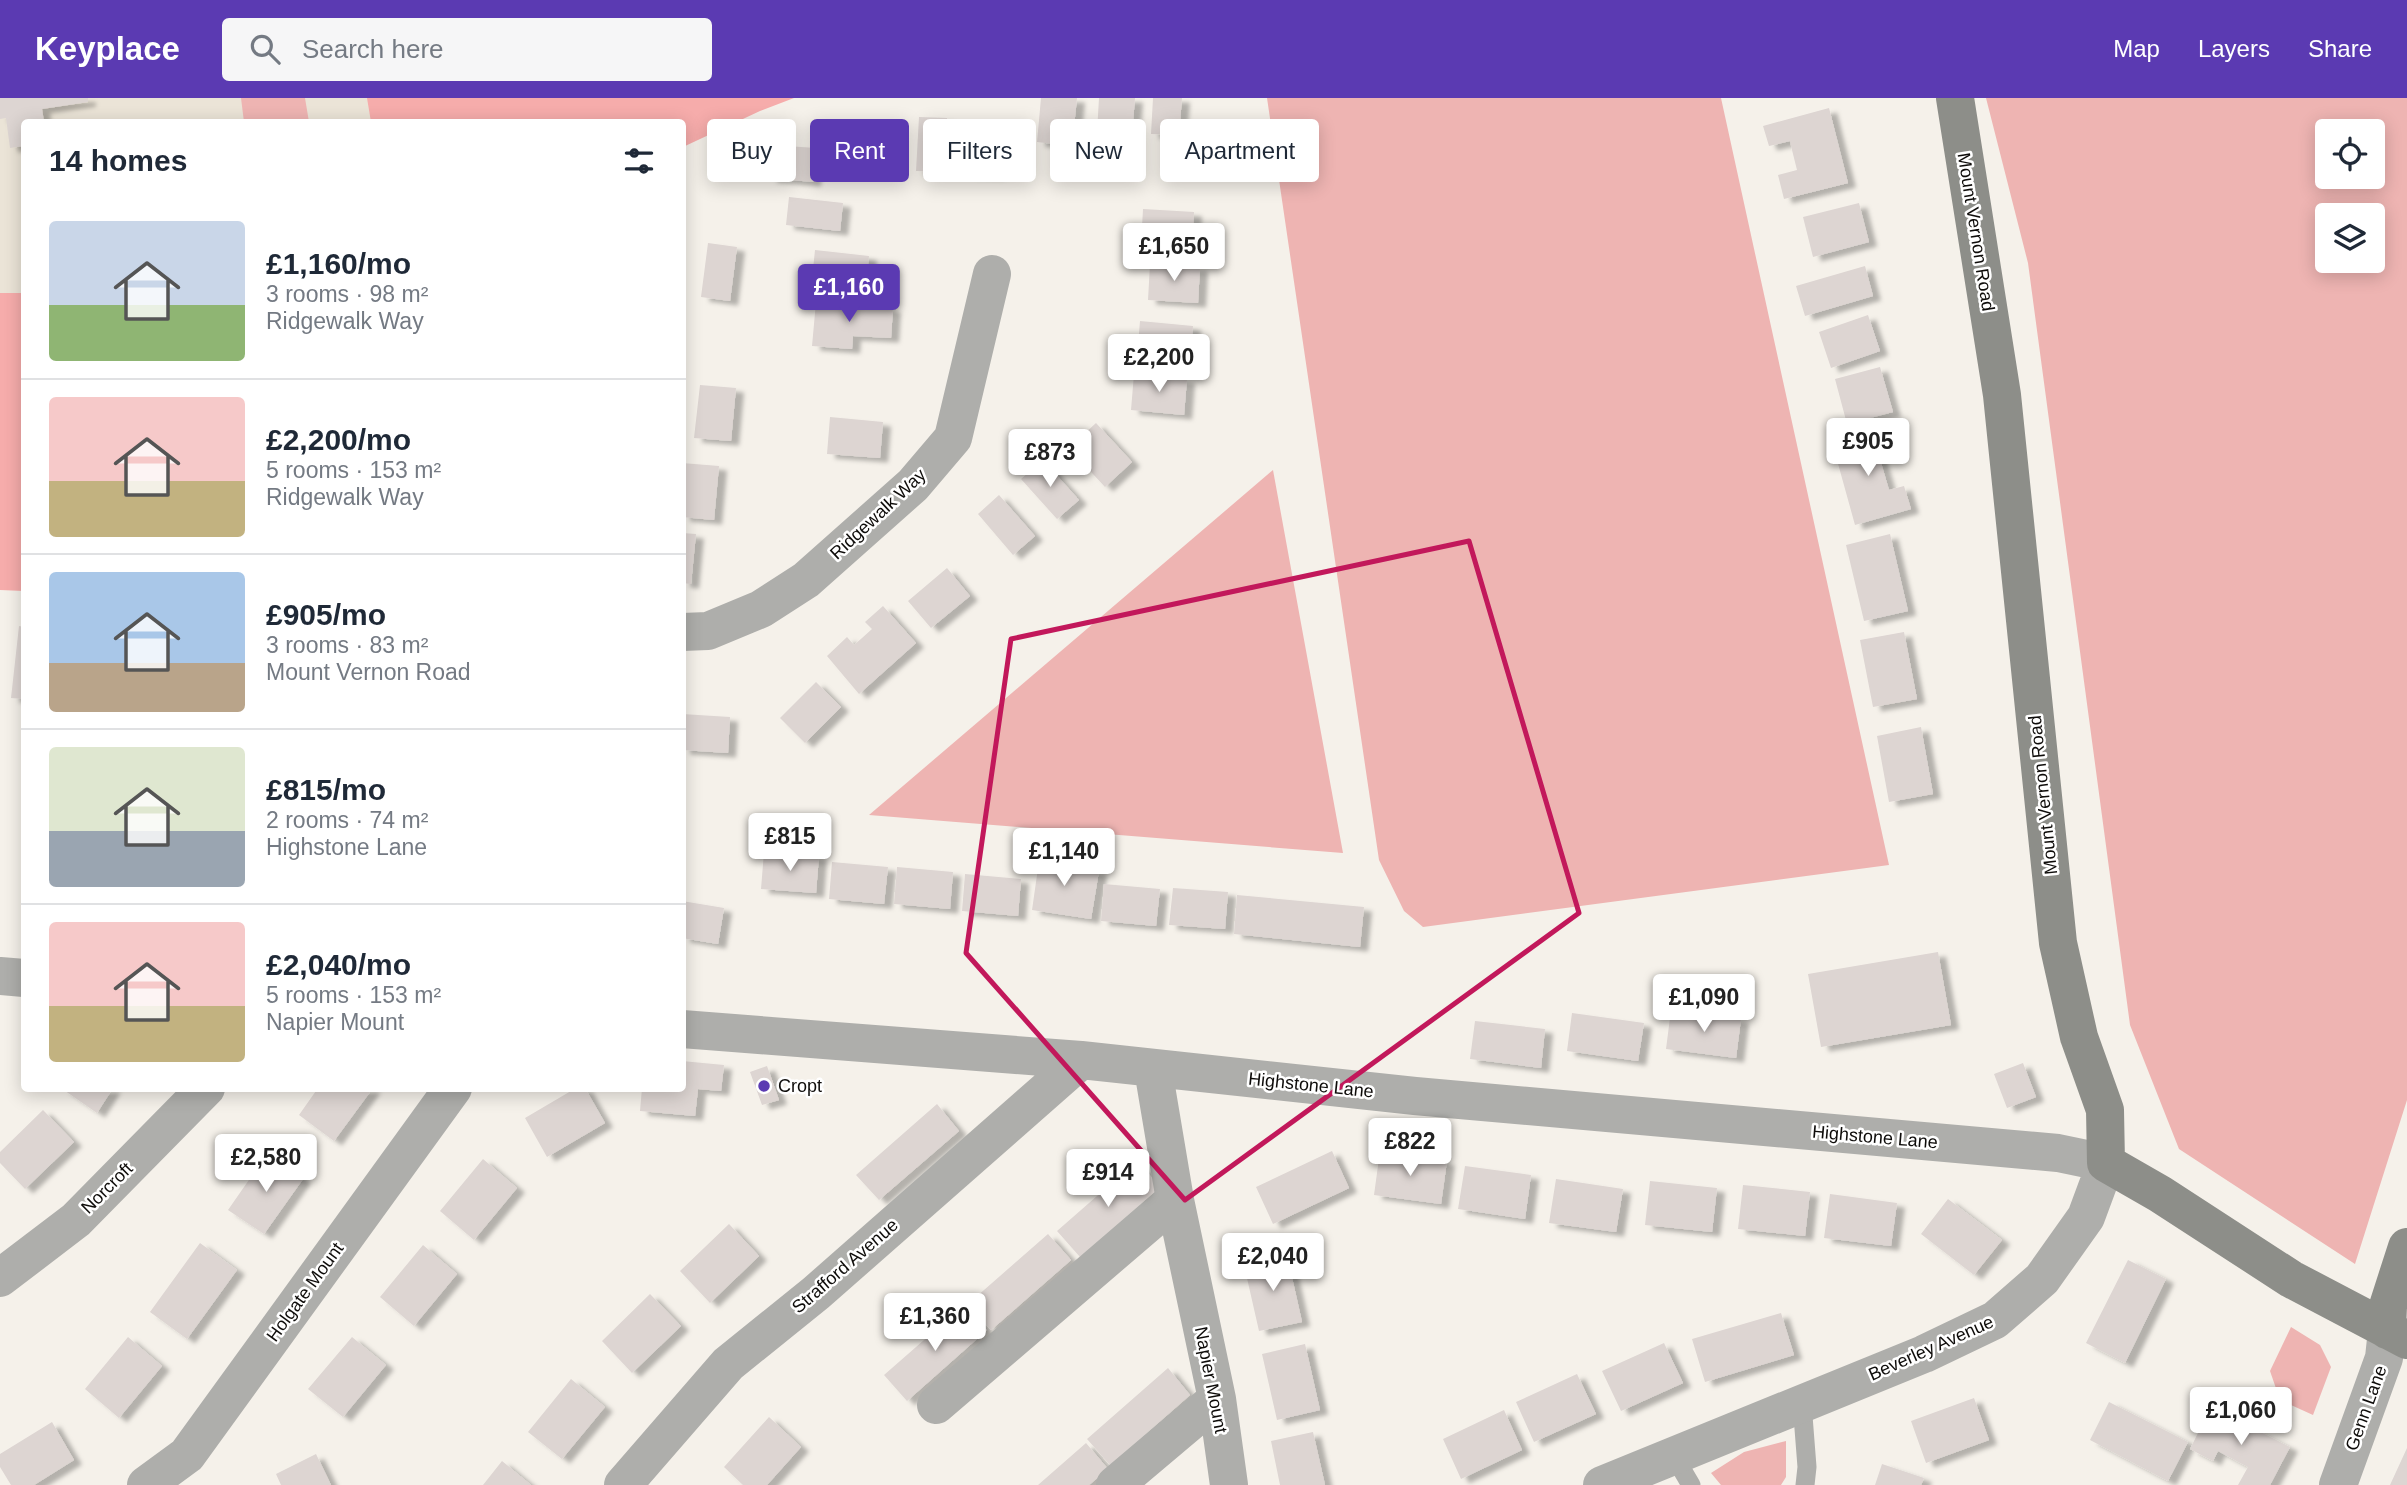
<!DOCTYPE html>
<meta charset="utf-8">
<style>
body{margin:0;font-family:Arial,sans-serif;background:#f6f6f7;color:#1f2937;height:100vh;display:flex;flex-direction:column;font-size:26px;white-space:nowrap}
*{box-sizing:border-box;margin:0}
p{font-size:23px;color:#747a83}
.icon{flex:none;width:38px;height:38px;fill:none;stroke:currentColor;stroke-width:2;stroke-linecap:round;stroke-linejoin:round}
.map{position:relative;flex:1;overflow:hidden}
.side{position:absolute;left:21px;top:21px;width:665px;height:973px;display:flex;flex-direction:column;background:#fff;border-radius:7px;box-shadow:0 4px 18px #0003}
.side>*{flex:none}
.banner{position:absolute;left:707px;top:21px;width:665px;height:63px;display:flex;gap:14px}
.controls{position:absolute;left:2315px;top:21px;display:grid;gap:14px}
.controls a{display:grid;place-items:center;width:70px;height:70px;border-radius:7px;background:#fff;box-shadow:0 4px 18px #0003;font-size:35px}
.price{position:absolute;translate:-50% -60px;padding:0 16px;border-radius:7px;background:#fff;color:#222;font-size:23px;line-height:46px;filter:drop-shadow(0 2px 4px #0008)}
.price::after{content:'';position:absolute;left:50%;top:42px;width:21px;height:16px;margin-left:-10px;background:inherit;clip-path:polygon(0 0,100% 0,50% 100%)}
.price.active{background:#5b3ab2;color:#fff}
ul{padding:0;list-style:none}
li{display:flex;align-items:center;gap:21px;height:175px;padding:0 28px}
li+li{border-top:2px solid #e0e1e3}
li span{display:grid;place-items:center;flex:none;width:196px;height:140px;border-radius:7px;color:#555}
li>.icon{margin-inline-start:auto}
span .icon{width:84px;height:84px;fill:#fffc;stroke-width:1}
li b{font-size:30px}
h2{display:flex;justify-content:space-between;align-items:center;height:84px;padding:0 28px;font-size:30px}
.pill{padding:0 24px;border-radius:7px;background:#fff;box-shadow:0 4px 18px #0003;font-size:24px;line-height:63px}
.pill.active{background:#5b3ab2;color:#fff}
header{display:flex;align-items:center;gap:42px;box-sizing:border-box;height:98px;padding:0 35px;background:#5b3ab2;color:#fff}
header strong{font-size:33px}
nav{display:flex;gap:38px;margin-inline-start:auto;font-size:24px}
.search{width:490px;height:63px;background:#f6f6f7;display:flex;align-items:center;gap:18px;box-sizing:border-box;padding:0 24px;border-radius:7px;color:#747a83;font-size:26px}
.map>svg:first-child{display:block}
.built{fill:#ebe4d7}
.green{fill:#eeb4b2;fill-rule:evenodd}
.forest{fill:#f6acab}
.building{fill:#ddd5d2;filter:url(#shadow)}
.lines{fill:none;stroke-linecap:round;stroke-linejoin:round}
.lane{stroke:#aeaeab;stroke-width:19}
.street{stroke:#aeaeab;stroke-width:38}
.secondary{stroke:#8d8e89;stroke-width:38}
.marked{fill:none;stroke:#c2185b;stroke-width:5;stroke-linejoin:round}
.poi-dot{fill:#5b3ab2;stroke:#fff;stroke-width:2.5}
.labels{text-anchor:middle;stroke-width:5;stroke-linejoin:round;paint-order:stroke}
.street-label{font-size:18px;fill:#0e0c0a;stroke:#fff}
.poi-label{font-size:18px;fill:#0e0c0a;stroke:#fff;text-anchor:start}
</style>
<header>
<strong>Keyplace</strong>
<div class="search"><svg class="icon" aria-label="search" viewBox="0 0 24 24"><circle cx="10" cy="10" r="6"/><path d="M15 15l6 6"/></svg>Search here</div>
<nav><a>Map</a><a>Layers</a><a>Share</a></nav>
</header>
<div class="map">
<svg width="2407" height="1387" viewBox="0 0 2407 1387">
<defs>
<filter id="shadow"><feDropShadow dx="8" dy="4.5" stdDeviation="2" flood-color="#0004"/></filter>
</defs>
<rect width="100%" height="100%" fill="#f5f1ea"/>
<path class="built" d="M 0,0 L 485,0 L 446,24 L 24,24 L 24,204 L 0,213 Z"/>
<path class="green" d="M 241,0 L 305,0 L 309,24 L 244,24 Z
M 1267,0 L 1721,0 L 1889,767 L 1423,829 L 1404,813 L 1379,762 Z
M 1986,0 L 2407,0 L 2407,1002 L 2355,1166 L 2179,1051 L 2130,927 L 2028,165 ZM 2373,33 L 2373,79 L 2328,79 L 2328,33 ZM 2373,117 L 2373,163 L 2328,163 L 2328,117 Z
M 1273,372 L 1343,755 L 869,717 Z
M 2291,1229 L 2320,1247 L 2331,1269 L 2313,1317 L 2280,1302 L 2270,1273 Z
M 1786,1343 L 1786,1379 L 1781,1387 L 1721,1387 L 1711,1375 L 1744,1354 Z"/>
<path class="forest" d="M 367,0 L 794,0 L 760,13 L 683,49 L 682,24 L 371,24 Z
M 0,195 L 24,195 L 24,493 L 0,492 Z"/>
<path class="building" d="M 0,0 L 88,0 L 88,4 L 42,11 L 44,24 L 24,24 L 24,48 L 10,50 L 6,20 L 0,21 Z
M 1041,0 L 1077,0 L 1072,48 L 1037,44 Z
M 1099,0 L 1135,0 L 1132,36 L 1097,34 Z
M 1153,0 L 1182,0 L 1179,37 L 1151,36 Z
M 1829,10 L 1848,85 L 1784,101 L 1778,77 L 1797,72 L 1792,52 L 1790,43 L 1769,48 L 1763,28 Z
M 919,19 L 947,20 L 945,74 L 916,73 Z
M 971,21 L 1000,23 L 997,77 L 968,76 Z
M 771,47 L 816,50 L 813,84 L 769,80 Z
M 789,99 L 843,105 L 840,133 L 786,127 Z
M 1859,105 L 1869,144 L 1813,159 L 1803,119 Z
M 1143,111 L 1194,114 L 1192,150 L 1141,147 Z
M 708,145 L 737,149 L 730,203 L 701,199 Z
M 815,152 L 869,158 L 866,186 L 812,181 Z
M 1150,166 L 1200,169 L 1198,205 L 1148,202 Z
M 1865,168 L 1873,198 L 1805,218 L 1796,188 Z
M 816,204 L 893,210 L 891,240 L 853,238 L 852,251 L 812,248 Z
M 1868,217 L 1880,253 L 1831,270 L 1819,234 Z
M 1140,223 L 1193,228 L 1190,264 L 1137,259 Z
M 1880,269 L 1893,314 L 1847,326 L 1835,281 Z
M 1134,276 L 1187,281 L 1184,317 L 1131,312 Z
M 700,287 L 736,290 L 731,343 L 694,340 Z
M 830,319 L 883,324 L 880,360 L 827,356 Z
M 1096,325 L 1132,364 L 1105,389 L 1069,350 Z
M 1881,330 L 1888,356 L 1879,358 L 1889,392 L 1904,388 L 1911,411 L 1855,427 L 1832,344 Z
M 1043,362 L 1079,402 L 1057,421 L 1021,381 Z
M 682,365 L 719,368 L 714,422 L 682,419 Z
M 999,397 L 1035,438 L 1013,457 L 978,416 Z
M 682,435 L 696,436 L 691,486 L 682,485 Z
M 1890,436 L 1908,513 L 1864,523 L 1846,447 Z
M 947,470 L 970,498 L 931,530 L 908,503 Z
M 883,508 L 916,545 L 859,596 L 827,558 L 847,539 L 854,547 L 862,540 L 872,531 L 865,524 Z
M 19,528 L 24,529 L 24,601 L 11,600 Z
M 1904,534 L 1917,601 L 1873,609 L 1860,542 Z
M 816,584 L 841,609 L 805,645 L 780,620 Z
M 682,616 L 730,619 L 728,655 L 682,652 Z
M 1921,629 L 1933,696 L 1889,704 L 1877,638 Z
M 764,754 L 819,758 L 816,795 L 761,791 Z
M 1040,756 L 1066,760 L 1065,768 L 1099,773 L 1091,821 L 1032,812 Z
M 832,764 L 888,769 L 884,806 L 829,801 Z
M 897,769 L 953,774 L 950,811 L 894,806 Z
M 965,776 L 1021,781 L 1018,818 L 962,813 Z
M 1104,786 L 1160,791 L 1156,828 L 1101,823 Z
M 1173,790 L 1228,794 L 1225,831 L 1169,827 Z
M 1237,797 L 1364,809 L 1360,849 L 1234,836 Z
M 682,803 L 724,810 L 718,846 L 682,840 Z
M 1938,854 L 1951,927 L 1821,949 L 1808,876 Z
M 1671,912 L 1741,921 L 1736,960 L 1666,951 Z
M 1572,915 L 1644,925 L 1638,963 L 1567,953 Z
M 1475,923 L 1545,931 L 1541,970 L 1470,961 Z
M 682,963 L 724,967 L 721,993 L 698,991 L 695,1018 L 640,1013 L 642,990 L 682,990 Z
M 2023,965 L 2036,999 L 2007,1010 L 1994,976 Z
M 767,968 L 779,1002 L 762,1007 L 750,974 Z
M 61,990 L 113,990 L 97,1015 Z
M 318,990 L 373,990 L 334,1043 L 299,1017 Z
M 576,990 L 585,990 L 605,1025 L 547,1059 L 525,1020 Z
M 937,1006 L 959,1033 L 879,1102 L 856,1077 Z
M 43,1012 L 74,1044 L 25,1091 L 0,1065 L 0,1054 Z
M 1332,1053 L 1349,1090 L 1273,1126 L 1256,1089 Z
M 1380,1053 L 1447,1063 L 1441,1106 L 1374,1097 Z
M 267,1056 L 303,1081 L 264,1136 L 228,1112 Z
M 483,1061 L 517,1090 L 474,1142 L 440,1113 Z
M 1137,1063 L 1160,1089 L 1080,1159 L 1057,1133 Z
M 1465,1068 L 1531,1077 L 1525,1121 L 1458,1111 Z
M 1556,1081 L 1623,1091 L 1616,1134 L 1549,1125 Z
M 1650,1083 L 1717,1090 L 1712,1134 L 1645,1127 Z
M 1743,1087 L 1810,1094 L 1805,1138 L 1738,1131 Z
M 1830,1096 L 1897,1105 L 1891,1148 L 1824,1140 Z
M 1948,1101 L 2002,1142 L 1974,1177 L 1921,1136 Z
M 729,1126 L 759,1158 L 710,1205 L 680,1173 Z
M 1048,1136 L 1071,1162 L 991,1232 L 968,1206 Z
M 200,1145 L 237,1172 L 187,1241 L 150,1214 Z
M 423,1147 L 457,1176 L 414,1228 L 380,1199 Z
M 1287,1157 L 1302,1224 L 1259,1233 L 1244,1167 Z
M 2128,1162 L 2166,1181 L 2125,1265 L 2086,1245 Z
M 650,1196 L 681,1228 L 632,1275 L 602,1243 Z
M 964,1207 L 987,1232 L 907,1303 L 884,1277 Z
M 1781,1215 L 1794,1257 L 1705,1284 L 1692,1241 Z
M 128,1239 L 162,1268 L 119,1320 L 85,1291 Z
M 352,1239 L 386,1267 L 343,1319 L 308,1291 Z
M 1664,1245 L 1683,1285 L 1621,1313 L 1602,1273 Z
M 1305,1246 L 1320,1312 L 1277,1322 L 1262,1256 Z
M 1168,1270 L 1190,1297 L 1110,1367 L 1087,1341 Z
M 1577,1276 L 1596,1316 L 1534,1344 L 1516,1304 Z
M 571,1281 L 605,1309 L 562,1361 L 528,1334 Z
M 1974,1300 L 1989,1342 L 1926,1365 L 1911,1323 Z
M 2109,1304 L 2188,1344 L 2168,1383 L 2090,1342 Z
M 2211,1309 L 2290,1349 L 2270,1387 L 2238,1387 L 2248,1369 L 2218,1353 L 2213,1363 L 2190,1351 Z
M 1504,1312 L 1522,1352 L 1461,1381 L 1443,1341 Z
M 769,1319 L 801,1349 L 767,1387 L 743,1387 L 724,1369 Z
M 52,1324 L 74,1362 L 34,1387 L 11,1387 L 0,1369 L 0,1356 Z
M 1313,1334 L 1325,1387 L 1280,1387 L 1271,1343 Z
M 1086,1345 L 1108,1371 L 1089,1387 L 1038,1387 Z
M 2407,1350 L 2407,1387 L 2390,1387 Z
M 316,1356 L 331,1387 L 281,1387 L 276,1376 Z
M 502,1363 L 531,1387 L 483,1387 Z
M 1882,1366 L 1924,1380 L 1921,1387 L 1875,1387 Z"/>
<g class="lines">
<path class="lane" d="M 1802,1305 L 1807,1369 L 1805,1387
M 1674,1358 L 1691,1387"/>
<path class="street" d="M 682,534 L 708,533 L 761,511 L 806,482 L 913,387 L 953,340 L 992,176
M 0,878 L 24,880
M 682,931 L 1081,962 L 1415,998 L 2058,1055 L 2106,1065 L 2086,1119 L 2042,1181 L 1995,1222 L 1924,1256 L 1602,1387
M 1153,971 L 1175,1102 L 1217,1301 L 1229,1387
M 0,1180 L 76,1122 L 206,990
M 936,1307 L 1175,1102
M 146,1387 L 187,1357 L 453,990
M 623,1387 L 728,1266 L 816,1195 L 1081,962
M 1115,1387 L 1217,1301
M 2338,1387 L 2384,1260 L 2387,1232"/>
<path class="secondary" d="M 1955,0 L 2002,297 L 2058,845 L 2079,939 L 2105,1012 L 2106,1065 L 2160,1096 L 2291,1181 L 2407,1242
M 2387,1232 L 2388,1208 L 2407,1149"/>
</g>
<path class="marked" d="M 1469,443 L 1579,815 L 1185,1102 L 966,855 L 1011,541 Z"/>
<circle class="poi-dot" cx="764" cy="988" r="7"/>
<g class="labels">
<g class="street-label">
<text transform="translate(1976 134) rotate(81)" y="6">Mount Vernon Road</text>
<text transform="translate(878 416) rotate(-43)" y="6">Ridgewalk Way</text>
<text transform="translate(2043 697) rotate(-96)" y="6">Mount Vernon Road</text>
<text transform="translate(1311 987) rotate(6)" y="6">Highstone Lane</text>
<text transform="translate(1875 1039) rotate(5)" y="6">Highstone Lane</text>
<text transform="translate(107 1090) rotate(-45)" y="6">Norcroft</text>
<text transform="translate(845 1168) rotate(-41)" y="6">Strafford Avenue</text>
<text transform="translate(305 1194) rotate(-54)" y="6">Holgate Mount</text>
<text transform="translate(1931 1250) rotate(-24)" y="6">Beverley Avenue</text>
<text transform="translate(1211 1282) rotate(79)" y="6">Napier Mount</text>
<text transform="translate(2366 1310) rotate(-70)" y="6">Genn Lane</text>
</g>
<g class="poi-label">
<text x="778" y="994">Cropt</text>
</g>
</g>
</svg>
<div class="controls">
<a><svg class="icon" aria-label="locate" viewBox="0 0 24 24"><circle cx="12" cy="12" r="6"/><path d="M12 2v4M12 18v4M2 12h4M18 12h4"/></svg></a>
<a><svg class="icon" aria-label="layers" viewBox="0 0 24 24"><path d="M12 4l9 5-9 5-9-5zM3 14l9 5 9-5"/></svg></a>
</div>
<b class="price" style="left:1174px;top:185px">£1,650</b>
<b class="price active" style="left:849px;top:226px">£1,160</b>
<b class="price" style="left:1159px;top:296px">£2,200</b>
<b class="price" style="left:1868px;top:380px">£905</b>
<b class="price" style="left:1050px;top:391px">£873</b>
<b class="price" style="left:790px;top:775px">£815</b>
<b class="price" style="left:1064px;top:790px">£1,140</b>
<b class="price" style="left:1704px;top:936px">£1,090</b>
<b class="price" style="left:1410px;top:1080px">£822</b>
<b class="price" style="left:266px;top:1096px">£2,580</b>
<b class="price" style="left:1108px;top:1111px">£914</b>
<b class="price" style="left:1273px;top:1195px">£2,040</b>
<b class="price" style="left:935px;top:1255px">£1,360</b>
<b class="price" style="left:2241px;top:1349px">£1,060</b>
<div class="banner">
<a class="pill">Buy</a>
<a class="pill active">Rent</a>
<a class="pill">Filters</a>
<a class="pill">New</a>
<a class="pill">Apartment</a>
</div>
<section class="side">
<h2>14 homes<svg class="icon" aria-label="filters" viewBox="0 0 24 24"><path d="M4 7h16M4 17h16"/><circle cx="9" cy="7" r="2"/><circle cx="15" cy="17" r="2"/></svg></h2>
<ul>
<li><span style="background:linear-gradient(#c9d6e8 60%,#8fb573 0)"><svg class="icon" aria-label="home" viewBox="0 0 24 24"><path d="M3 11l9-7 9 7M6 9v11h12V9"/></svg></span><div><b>£1,160/mo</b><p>3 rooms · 98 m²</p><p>Ridgewalk Way</p></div></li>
<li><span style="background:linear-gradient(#f6c9c9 60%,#c2b280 0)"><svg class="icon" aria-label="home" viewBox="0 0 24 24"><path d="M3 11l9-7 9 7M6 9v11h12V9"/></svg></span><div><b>£2,200/mo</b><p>5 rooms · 153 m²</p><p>Ridgewalk Way</p></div></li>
<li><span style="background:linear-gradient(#a9c7e8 65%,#b9a48a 0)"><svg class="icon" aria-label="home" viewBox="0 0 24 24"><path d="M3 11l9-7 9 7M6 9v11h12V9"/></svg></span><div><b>£905/mo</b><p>3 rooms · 83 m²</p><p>Mount Vernon Road</p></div></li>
<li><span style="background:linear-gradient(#dfe7d0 60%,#9aa5b1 0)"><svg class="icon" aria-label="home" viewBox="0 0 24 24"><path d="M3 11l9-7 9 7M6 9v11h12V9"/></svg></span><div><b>£815/mo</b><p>2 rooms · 74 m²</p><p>Highstone Lane</p></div></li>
<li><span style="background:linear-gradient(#f6c9c9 60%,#c2b280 0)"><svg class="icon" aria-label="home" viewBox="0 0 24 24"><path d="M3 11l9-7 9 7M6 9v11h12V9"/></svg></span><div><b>£2,040/mo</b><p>5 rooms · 153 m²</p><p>Napier Mount</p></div></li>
</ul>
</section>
</div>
